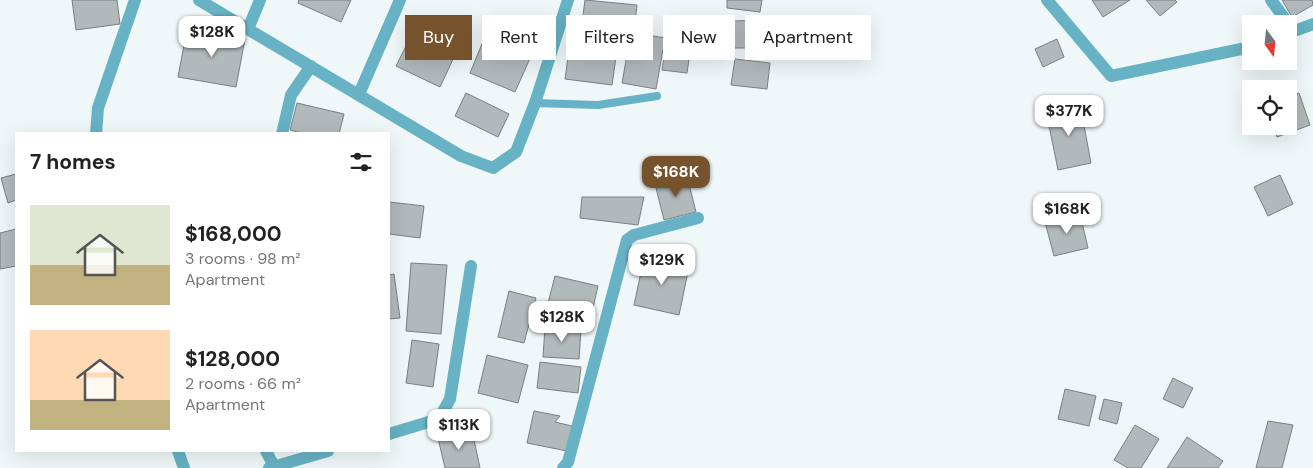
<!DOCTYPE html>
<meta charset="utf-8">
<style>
body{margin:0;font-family:"DM Sans",sans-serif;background:#f2f2f2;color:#222;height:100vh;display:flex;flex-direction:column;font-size:19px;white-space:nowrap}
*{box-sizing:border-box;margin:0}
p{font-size:16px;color:#767676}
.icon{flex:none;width:28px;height:28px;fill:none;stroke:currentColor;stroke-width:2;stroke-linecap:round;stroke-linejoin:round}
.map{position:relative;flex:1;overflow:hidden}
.side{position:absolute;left:15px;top:132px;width:375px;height:320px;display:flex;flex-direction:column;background:#fff;border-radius:0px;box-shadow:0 5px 20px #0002}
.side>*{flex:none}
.banner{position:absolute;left:405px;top:15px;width:475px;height:45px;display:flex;gap:10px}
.needle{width:32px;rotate:165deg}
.controls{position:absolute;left:1242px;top:15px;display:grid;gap:10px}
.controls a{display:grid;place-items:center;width:55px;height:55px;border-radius:0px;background:#fff;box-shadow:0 5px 20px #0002;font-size:25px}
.price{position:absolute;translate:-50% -42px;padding:0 11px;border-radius:10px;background:#fff;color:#222;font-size:16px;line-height:32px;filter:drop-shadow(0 1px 2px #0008)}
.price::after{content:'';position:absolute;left:50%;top:30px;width:15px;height:11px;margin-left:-8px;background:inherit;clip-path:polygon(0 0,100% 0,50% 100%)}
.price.on{background:#77532d;color:#fff}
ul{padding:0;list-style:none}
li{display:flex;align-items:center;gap:15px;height:125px;padding:0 15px}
li span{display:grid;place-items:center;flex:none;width:140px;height:100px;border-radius:0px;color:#555}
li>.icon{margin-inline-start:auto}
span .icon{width:60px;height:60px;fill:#fffc;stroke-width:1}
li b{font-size:21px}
h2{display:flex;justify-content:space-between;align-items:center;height:60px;padding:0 15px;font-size:21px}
.tag{padding:0 18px;border-radius:0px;background:#fff;box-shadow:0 5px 20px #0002;font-size:18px;line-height:45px}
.tag.on{background:#77532d;color:#fff}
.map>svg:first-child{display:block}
.building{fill:#b2b9bb;stroke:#798082}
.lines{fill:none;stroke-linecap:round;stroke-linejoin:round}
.service{stroke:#67b2c4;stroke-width:8}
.minor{stroke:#67b2c4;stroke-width:12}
</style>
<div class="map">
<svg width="1313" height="468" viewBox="0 0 1313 468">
<rect width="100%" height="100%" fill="#eff7f9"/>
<path class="building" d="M 72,0 L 117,0 L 120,24 L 76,30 Z
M 299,0 L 351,0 L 341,22 L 298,3 Z
M 585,0 L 637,5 L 634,30 L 582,23 Z
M 727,0 L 762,0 L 760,12 L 727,8 Z
M 1092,0 L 1130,0 L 1103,17 Z
M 1146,0 L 1175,0 L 1177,2 L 1160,16 Z
M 1282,0 L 1312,0 L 1313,5 L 1292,17 Z
M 763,20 L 763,48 L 734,48 L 734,21 Z
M 187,29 L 245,39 L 236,87 L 178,77 Z
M 668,29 L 693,32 L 687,73 L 662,70 Z
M 631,32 L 665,38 L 656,89 L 622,83 Z
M 412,34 L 455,55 L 440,87 L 396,66 Z
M 486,34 L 532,54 L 515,92 L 470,73 Z
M 1057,39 L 1064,57 L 1043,67 L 1035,49 Z
M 569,50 L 616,57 L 612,85 L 565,79 Z
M 735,59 L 770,63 L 767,89 L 731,85 Z
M 466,93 L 509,114 L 498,137 L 455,116 Z
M 1299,93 L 1310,125 L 1277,137 L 1273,126 L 1289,126 L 1289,97 Z
M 297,103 L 344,114 L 339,134 L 305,134 L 290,130 Z
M 1080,104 L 1091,163 L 1058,170 L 1046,111 Z
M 16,174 L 16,200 L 8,203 L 1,178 Z
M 1280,175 L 1293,204 L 1268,216 L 1254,187 Z
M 687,176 L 696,212 L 664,220 L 655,184 Z
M 582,197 L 644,197 L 638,225 L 580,218 Z
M 389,202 L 424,206 L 420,238 L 389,234 Z
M 1080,214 L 1088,248 L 1054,256 L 1045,222 Z
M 16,229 L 16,266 L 0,269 L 0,233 Z
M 644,258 L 689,267 L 679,315 L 634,305 Z
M 411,263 L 447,265 L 441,334 L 406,331 Z
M 394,274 L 400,318 L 389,319 L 389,275 Z
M 555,276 L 598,286 L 591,317 L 547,307 Z
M 509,291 L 536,298 L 524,343 L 498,337 Z
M 545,327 L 581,330 L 579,359 L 543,357 Z
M 412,340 L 439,344 L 433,387 L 406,383 Z
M 487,355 L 528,365 L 518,403 L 478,393 Z
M 540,362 L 581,367 L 578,393 L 537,388 Z
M 1173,378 L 1193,388 L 1183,408 L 1163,399 Z
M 1065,389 L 1096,396 L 1089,426 L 1058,419 Z
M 1104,399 L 1122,403 L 1117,424 L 1099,419 Z
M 534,411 L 560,416 L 555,422 L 572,426 L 567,451 L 527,443 Z
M 1268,421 L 1293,425 L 1282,468 L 1256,468 Z
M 1135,425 L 1159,439 L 1141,468 L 1128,468 L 1114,460 Z
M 472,430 L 480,468 L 445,468 L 438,438 Z
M 1187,437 L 1223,461 L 1218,468 L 1167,468 Z"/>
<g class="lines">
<path class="service" d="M 535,103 L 598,105 L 657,96"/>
<path class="minor" d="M 199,0 L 461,156 L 493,168 L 516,152 L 535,103 L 568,0
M 1047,0 L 1111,76 L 1251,47
M 1271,0 L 1294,31
M 248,29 L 260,0
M 1289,33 L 1313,24
M 359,94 L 400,0
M 96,134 L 98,108 L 135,0
M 282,134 L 291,95 L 311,66
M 389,434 L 432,421 L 440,417 L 450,399 L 471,266
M 178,451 L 184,468
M 266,451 L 275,468
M 269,468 L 328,451
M 563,468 L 568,462 L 627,240 L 634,235 L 698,218"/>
</g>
</svg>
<div class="controls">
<a><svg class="needle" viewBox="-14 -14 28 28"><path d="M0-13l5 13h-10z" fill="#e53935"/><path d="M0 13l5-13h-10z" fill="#767676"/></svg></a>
<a><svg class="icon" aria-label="locate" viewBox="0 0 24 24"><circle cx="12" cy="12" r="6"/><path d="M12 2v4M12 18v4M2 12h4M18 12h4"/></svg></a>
</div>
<b class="price" style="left:212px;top:58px">$128K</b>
<b class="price" style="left:1069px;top:137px">$377K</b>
<b class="price on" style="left:676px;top:198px">$168K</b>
<b class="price" style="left:1067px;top:235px">$168K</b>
<b class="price" style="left:662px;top:286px">$129K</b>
<b class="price" style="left:562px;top:343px">$128K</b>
<b class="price" style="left:459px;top:451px">$113K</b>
<div class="banner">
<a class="tag on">Buy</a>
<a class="tag">Rent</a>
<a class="tag">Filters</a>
<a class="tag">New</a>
<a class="tag">Apartment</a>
</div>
<section class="side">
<h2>7 homes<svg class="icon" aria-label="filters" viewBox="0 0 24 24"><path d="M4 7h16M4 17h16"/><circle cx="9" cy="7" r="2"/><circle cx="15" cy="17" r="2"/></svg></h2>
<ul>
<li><span style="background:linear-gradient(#dfe7d0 60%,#c2b280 0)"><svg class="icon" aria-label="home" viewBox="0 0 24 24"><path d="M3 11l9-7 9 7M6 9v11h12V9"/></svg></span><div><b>$168,000</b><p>3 rooms · 98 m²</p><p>Apartment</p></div></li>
<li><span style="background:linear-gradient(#ffd9b3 70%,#c2b280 0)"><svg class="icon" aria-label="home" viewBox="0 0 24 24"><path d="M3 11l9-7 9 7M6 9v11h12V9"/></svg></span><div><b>$128,000</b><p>2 rooms · 66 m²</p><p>Apartment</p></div></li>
</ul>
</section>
</div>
